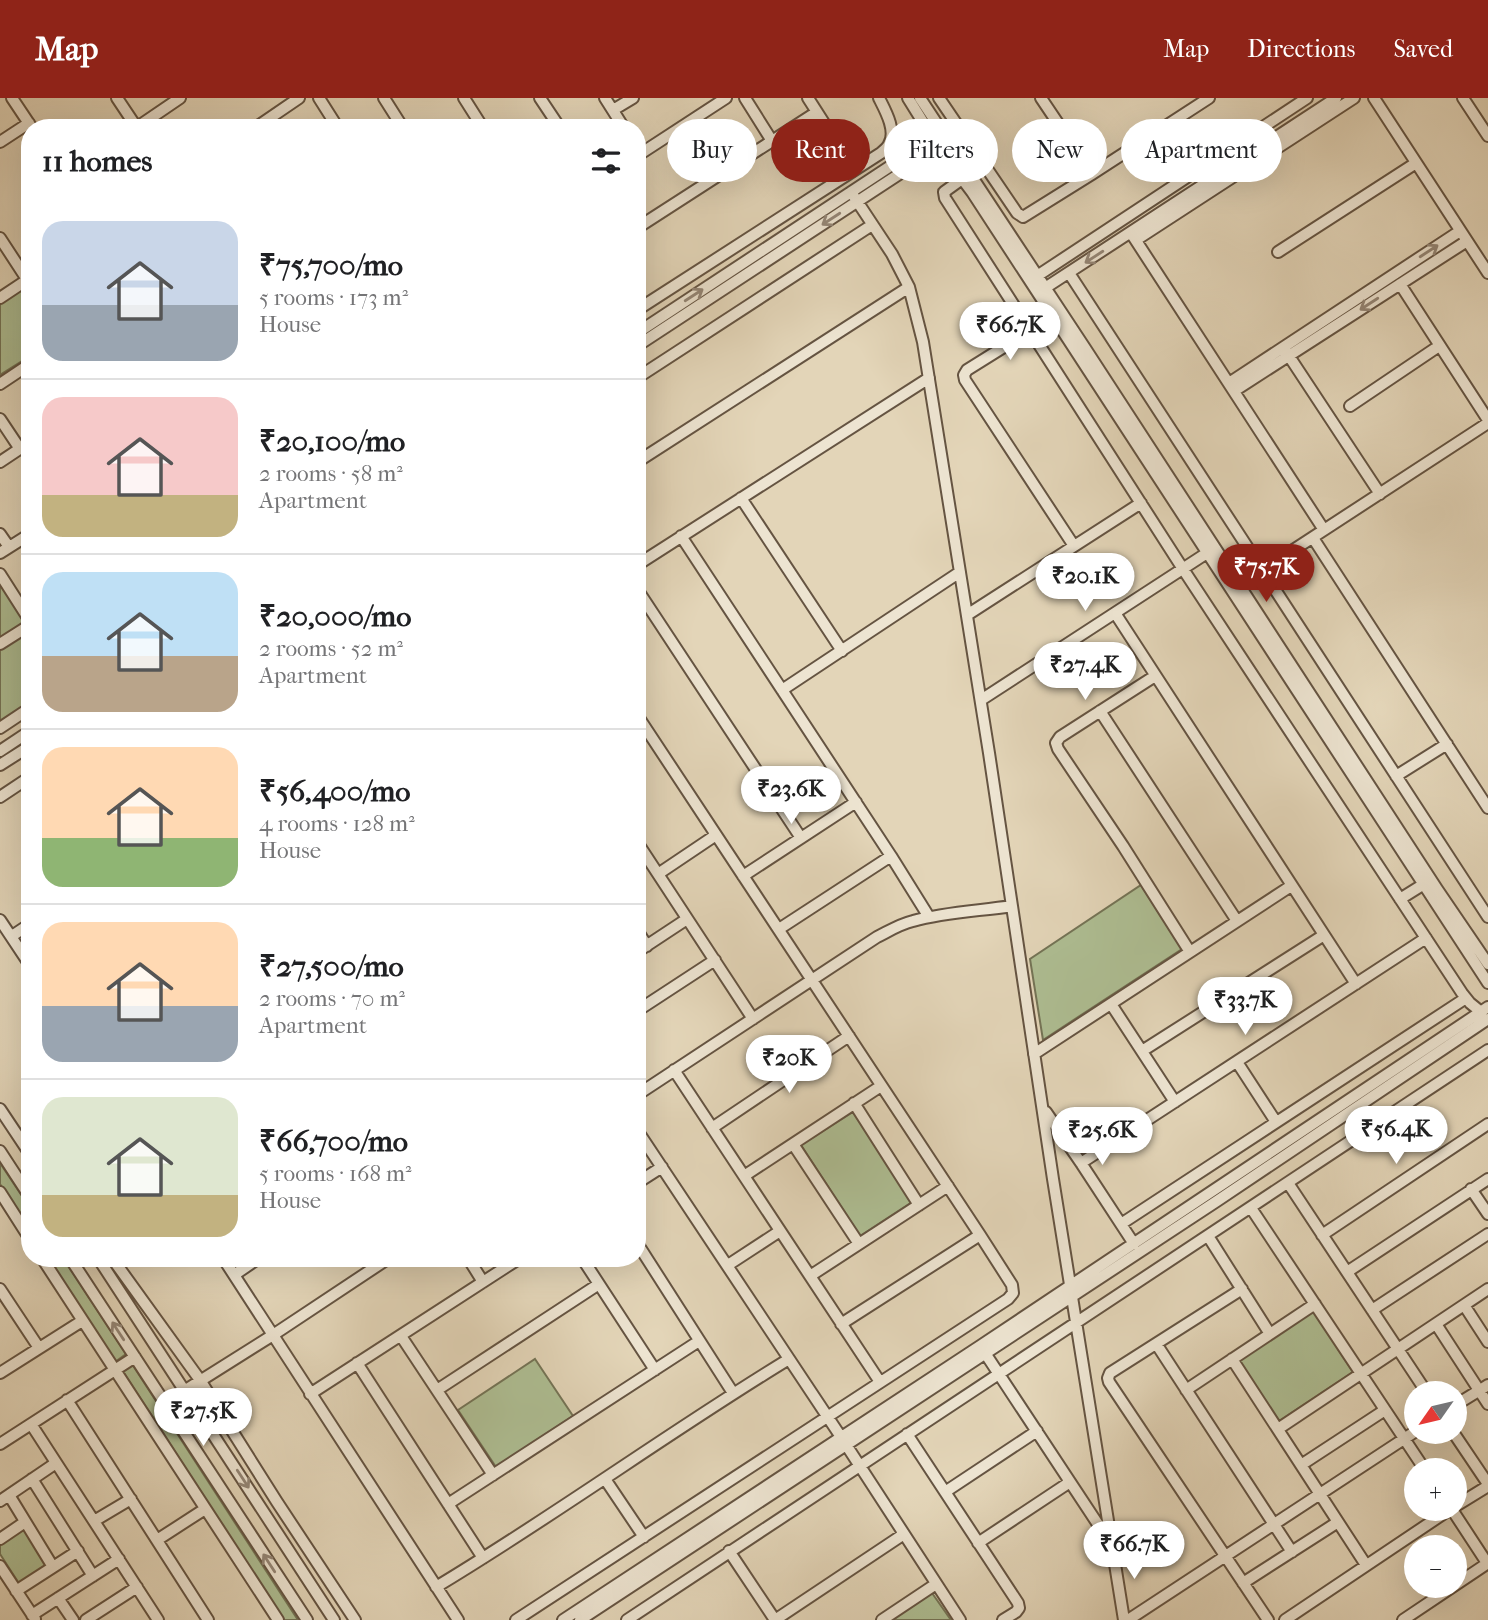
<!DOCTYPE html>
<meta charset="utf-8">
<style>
body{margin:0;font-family:"IM FELL French Canon",serif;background:#f6f6f6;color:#202124;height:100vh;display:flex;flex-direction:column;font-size:26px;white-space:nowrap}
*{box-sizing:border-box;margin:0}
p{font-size:23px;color:#757577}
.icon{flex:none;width:38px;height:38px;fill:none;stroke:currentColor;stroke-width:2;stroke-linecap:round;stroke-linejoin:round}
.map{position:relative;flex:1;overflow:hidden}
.details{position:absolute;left:21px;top:21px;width:625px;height:1148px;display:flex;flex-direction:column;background:#fff;border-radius:28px;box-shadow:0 7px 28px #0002}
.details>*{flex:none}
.guide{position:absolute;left:667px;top:21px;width:665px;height:63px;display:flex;gap:14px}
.needle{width:46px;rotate:236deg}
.fabs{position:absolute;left:1404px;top:1283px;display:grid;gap:14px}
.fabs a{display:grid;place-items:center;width:63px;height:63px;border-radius:50%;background:#fff;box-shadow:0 7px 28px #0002;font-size:35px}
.price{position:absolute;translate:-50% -60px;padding:0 16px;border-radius:24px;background:#fff;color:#222;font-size:23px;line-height:46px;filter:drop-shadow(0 2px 4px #0008)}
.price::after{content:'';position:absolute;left:50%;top:42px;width:21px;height:16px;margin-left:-10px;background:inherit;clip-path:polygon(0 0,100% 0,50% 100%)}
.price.active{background:#8f2418;color:#fff}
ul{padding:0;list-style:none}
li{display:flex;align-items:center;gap:21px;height:175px;padding:0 21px}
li+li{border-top:2px solid #e0e0e0}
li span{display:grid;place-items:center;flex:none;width:196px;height:140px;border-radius:21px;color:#555}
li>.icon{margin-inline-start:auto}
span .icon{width:84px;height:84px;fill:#fffc;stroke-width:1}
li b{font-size:30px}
h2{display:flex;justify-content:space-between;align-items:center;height:84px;padding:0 21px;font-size:30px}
.chip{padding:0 24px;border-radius:32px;background:#fff;box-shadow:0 7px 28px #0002;font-size:24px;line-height:63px}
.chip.active{background:#8f2418;color:#fff}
header{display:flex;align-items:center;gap:42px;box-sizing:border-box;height:98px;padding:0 35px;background:#8f2418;color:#fff}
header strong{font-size:33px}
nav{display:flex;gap:38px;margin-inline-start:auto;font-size:24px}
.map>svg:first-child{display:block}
.green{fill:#aebe93;stroke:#747456;stroke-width:2}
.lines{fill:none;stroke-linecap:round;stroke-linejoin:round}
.minor-casing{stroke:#655442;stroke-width:14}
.minor{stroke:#ede4d1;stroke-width:10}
.oneway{stroke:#948676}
</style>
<header>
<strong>Map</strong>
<nav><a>Map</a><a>Directions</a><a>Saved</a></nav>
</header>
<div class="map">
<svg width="1488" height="1522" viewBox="0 0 1488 1522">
<rect width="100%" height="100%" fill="#e3d5b8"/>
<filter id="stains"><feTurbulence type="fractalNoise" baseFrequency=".00286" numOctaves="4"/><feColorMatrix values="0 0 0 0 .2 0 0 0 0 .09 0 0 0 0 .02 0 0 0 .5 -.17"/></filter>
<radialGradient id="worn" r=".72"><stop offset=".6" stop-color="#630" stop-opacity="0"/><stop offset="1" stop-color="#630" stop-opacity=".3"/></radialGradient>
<path class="green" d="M 24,188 L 30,197 L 30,258 L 0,277 L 0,203 Z
M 0,475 L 30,522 L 30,610 L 0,630 Z
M 1141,787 L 1182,851 L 1043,942 L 1030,861 Z
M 853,1014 L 912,1104 L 860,1138 L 801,1047 Z
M 0,1065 L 30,1110 L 30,1132 L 0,1086 Z
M 48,1160 L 63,1160 L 126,1256 L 115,1264 Z
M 1313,1213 L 1353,1274 L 1279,1323 L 1239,1262 Z
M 535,1261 L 573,1318 L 496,1369 L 458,1312 Z
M 132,1266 L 298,1522 L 284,1522 L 122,1272 Z
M 23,1430 L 48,1468 L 20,1487 L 0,1456 L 0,1445 Z
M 932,1495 L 951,1522 L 892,1522 Z"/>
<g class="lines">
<g class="minor-casing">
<path id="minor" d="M 12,0 L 32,30
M 117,0 L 137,30
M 319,0 L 338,30
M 384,0 L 403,30
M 464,0 L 483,30
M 540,0 L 560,30
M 605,0 L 624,30
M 745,0 L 772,43
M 808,0 L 854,72
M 908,0 L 939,50 L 972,94 L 1488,885
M 920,0 L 1085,250 L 1437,791 L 1488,866
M 939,0 L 1017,115 L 1023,119 L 1092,76 L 1209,0
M 1041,0 L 1092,76
M 1374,0 L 1488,175
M 1463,0 L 1488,38
M 613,12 L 633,0
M 136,30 L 180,0
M 255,30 L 299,0
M 0,44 L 29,25
M 637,58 L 726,0
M 962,81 L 944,94 L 945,100 L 1183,471 L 1462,895 L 1470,905 L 1481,914
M 851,94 L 892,156 L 909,189 L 923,244 L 989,655 L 1053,1081 L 1124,1522
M 637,130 L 817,14
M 1131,135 L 1324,432
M 0,140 L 30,186
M 1136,142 L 1354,0
M 1278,154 L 1416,65
M 1069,175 L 1488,819
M 1031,182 L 1307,0
M 1400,186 L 1488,322
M 1042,192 L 1336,0
M 0,200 L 27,182
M 637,212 L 881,55 C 883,53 888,49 889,46 C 897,33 885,12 879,0
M 1031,232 L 967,272 L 964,277 L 965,282 L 1074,448
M 637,235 L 933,40 L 940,40
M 637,248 L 939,50 L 942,45
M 1285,252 L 1380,396
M 637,280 L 872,127
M 1229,285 L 1460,133
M 0,286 L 30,266
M 1234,293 L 1467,143
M 1350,308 L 1439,248
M 0,321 L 20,351
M 0,364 L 30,344
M 637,364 L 909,189
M 741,400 L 842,553
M 0,436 L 9,449
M 681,438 L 891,758 L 929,819
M 1313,440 L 1488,710
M 0,455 L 30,436
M 637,467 L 929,280
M 0,476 L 30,523
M 1235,490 L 1488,325
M 637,491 L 801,740
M 1115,515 L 1356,886
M 967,517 L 1141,405
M 0,546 L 30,527
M 1155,578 L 1060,639 L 1056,645 L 1058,651 L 1123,748 L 1190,854
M 782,592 L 960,474
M 981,602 L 1207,455
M 1100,613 L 1237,823
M 0,630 L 30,610
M 0,653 L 30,633
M 0,667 L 30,648
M 1396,678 L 1447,646
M 0,699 L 30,679
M 637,744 L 753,921
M 658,776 L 716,737
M 743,778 L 856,704
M 1400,801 L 1424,786
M 0,822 L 30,867
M 779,831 L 891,758
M 637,832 L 647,848
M 12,838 L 30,826
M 637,854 L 687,821
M 1111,906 L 1175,1004
M 637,913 L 715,862
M 1142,953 L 1324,837
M 1034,956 L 1291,788
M 1237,964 L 1276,1024
M 674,972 L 880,1284
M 637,997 L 877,839 C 889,833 900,826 913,823 C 945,814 979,813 1012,808
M 854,1005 L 919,1107
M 0,1011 L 30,1056
M 1046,1014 L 1081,1065 L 1134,1146
M 712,1030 L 849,938
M 637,1032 L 841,1339 L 960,1522
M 793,1046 L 859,1146
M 0,1053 L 30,1099
M 1081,1065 L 1426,840
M 744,1078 L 881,988
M 637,1085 L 662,1069
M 1288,1085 L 1427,1295
M 1471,1091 L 1488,1116
M 0,1094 L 30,1141
M 1251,1110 L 1425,1372
M 1121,1126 L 1466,900
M 1322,1137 L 1488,1026
M 1208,1138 L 1270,1236
M 637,1145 L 733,1295
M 42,1160 L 278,1522
M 70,1160 L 307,1522
M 98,1160 L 334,1522
M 112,1160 L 200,1282 L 277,1404 L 355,1522
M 223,1160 L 458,1522
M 468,1160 L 483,1184
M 582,1160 L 655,1272
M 728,1167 L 780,1133
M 1347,1174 L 1488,1081
M 234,1177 L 259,1160
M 810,1178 L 948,1088
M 0,1191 L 39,1250
M 1242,1191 L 1110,1275 L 1108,1280 L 1109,1284 L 1268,1522
M 1464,1207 L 1488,1244
M 1372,1212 L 1488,1136
M 841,1226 L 980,1137
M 1436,1226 L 1488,1306
M 401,1238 L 493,1377
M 1157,1247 L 1292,1454
M 983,1252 L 1111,1446
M 1232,1261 L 1366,1467
M 357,1265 L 483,1460
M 0,1275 L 82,1223
M 437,1292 L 599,1186
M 1186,1292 L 1315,1206
M 310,1296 L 520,1160
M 67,1302 L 208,1522
M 165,1305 L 273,1237 L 389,1160
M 1454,1308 L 1488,1287
M 31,1326 L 158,1522
M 1278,1331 L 1488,1191
M 1453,1334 L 1488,1386
M 907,1336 L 1018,1505 L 1019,1510 L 1016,1514 L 1003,1522
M 0,1346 L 135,1259
M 1301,1367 L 1385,1312
M 32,1381 L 93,1478
M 605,1381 L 644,1439
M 945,1394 L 1037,1333
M 9,1397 L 53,1469
M 0,1403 L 56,1365
M 448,1406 L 699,1243
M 1454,1409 L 1488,1388
M 1451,1410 L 1487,1465
M 94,1423 L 131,1401
M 0,1441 L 25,1424
M 157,1442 L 205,1411
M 978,1445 L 1070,1384
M 729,1453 L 775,1522
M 0,1468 L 35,1521
M 1243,1485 L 1338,1424
M 436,1489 C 556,1417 669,1334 789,1261
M 16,1493 L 78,1453
M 58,1500 L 73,1522
M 32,1517 L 119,1461
M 86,1522 L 137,1489
M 516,1522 L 1008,1201 L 1013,1195 L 1012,1187 L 980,1137 L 637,617
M 563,1522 L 980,1248 L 1488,909
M 580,1522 L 1217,1103 L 1488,921
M 627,1522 L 1488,952
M 775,1522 L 904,1436
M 882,1522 L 936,1486
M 1128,1522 L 1416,1333
M 1285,1522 L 1452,1410
M 1403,1522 L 1488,1465"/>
</g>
<use href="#minor" class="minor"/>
</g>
<defs><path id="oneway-shaft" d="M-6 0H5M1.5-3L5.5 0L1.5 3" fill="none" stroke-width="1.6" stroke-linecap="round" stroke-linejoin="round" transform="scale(1.75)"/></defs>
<g class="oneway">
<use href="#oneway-shaft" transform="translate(831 121) rotate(147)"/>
<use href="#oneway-shaft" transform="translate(1429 153) rotate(-33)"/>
<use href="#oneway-shaft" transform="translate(1094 159) rotate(147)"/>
<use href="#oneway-shaft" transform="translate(694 197) rotate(-33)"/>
<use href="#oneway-shaft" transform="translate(1369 206) rotate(147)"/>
<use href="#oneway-shaft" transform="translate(118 1233) rotate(-123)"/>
<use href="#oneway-shaft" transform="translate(243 1381) rotate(57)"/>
<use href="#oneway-shaft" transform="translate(269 1465) rotate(-123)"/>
</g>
<rect width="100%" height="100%" filter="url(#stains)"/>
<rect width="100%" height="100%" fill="url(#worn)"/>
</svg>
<div class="fabs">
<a><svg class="needle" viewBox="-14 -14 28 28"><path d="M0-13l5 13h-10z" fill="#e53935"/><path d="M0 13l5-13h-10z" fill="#757577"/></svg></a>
<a>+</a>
<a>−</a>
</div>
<b class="price" style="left:1010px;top:264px">₹66.7K</b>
<b class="price active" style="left:1266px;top:506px">₹75.7K</b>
<b class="price" style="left:1085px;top:515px">₹20.1K</b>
<b class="price" style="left:1085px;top:604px">₹27.4K</b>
<b class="price" style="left:791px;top:728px">₹23.6K</b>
<b class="price" style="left:1245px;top:939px">₹33.7K</b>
<b class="price" style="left:789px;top:997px">₹20K</b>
<b class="price" style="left:1396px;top:1068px">₹56.4K</b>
<b class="price" style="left:1102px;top:1069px">₹25.6K</b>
<b class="price" style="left:203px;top:1350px">₹27.5K</b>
<b class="price" style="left:1134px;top:1483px">₹66.7K</b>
<div class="guide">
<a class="chip">Buy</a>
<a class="chip active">Rent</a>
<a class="chip">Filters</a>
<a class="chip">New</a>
<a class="chip">Apartment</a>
</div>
<section class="details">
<h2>11 homes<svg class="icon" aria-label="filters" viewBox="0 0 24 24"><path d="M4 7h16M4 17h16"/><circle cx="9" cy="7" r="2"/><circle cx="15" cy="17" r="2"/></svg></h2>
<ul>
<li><span style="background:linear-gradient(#c9d6e8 60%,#9aa5b1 0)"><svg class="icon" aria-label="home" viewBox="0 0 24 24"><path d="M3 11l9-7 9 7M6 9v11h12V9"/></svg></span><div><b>₹75,700/mo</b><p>5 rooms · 173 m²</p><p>House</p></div></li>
<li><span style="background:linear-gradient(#f6c9c9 70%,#c2b280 0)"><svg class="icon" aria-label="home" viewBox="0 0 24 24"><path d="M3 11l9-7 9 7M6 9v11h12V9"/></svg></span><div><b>₹20,100/mo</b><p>2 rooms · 58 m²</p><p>Apartment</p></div></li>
<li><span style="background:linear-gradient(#bfe0f5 60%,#b9a48a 0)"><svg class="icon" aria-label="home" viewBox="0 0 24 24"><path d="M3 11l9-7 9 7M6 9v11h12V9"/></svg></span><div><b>₹20,000/mo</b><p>2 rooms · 52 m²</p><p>Apartment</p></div></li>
<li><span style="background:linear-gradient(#ffd9b3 65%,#8fb573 0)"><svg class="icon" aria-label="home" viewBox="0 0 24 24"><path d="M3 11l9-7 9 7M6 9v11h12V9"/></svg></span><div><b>₹56,400/mo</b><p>4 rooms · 128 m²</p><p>House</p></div></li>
<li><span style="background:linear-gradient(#ffd9b3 60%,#9aa5b1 0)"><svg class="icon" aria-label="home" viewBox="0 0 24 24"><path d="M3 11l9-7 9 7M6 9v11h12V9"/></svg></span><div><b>₹27,500/mo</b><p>2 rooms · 70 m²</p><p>Apartment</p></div></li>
<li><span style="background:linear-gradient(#dfe7d0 70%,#c2b280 0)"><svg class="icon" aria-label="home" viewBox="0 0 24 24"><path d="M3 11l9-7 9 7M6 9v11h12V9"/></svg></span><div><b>₹66,700/mo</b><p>5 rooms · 168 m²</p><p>House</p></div></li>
</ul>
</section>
</div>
